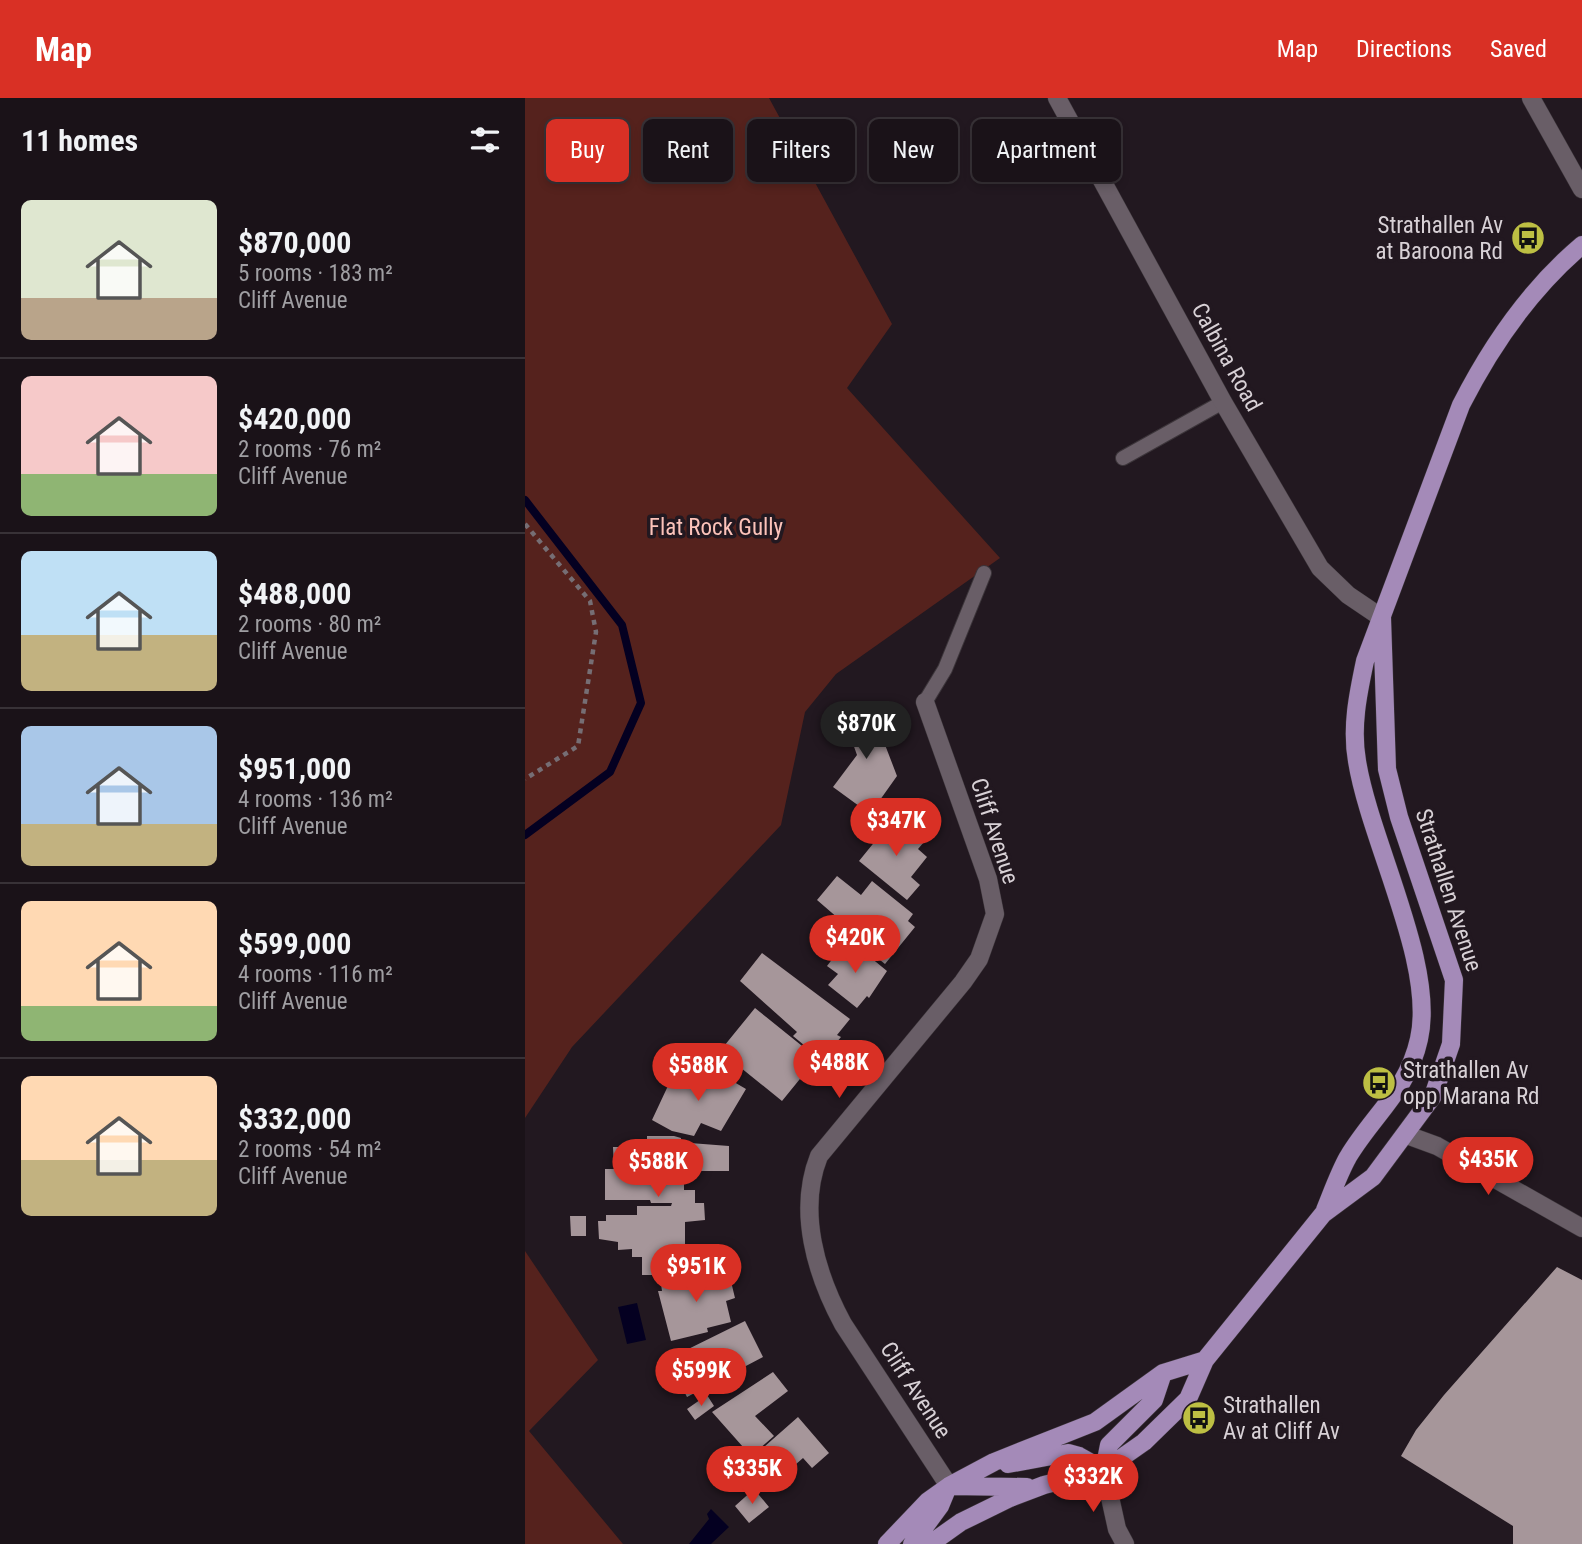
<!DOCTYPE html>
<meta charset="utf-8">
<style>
body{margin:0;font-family:"Roboto Condensed",sans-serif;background:#231b21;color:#f1f3f6;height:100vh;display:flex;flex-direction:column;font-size:26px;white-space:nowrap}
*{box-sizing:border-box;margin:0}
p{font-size:23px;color:#9f9ea2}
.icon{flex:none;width:38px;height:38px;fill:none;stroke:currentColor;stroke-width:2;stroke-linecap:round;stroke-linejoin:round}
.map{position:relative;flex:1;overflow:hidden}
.sheet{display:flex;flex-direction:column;background:#1a1218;width:525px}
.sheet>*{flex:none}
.hud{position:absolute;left:21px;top:21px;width:665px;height:63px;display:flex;gap:14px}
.price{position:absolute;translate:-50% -60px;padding:0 16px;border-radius:24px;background:#d93025;color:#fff;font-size:23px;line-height:46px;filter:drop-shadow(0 2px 4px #0008)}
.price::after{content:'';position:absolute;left:50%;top:42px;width:21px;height:16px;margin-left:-10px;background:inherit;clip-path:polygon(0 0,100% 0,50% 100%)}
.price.on{background:#222;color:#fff}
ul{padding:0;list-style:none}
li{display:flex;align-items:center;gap:21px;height:175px;padding:0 21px}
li+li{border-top:2px solid #383237}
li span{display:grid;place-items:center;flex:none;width:196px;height:140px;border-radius:10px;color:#555}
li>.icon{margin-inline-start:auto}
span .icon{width:84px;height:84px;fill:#fffc;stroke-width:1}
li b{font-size:30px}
h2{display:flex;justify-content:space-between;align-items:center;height:84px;padding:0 21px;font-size:30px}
.chip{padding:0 24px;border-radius:10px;background:#1a1218;box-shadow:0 4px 10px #0003,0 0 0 2px #383237;font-size:24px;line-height:63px}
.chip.on{background:#d93025;color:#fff}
header{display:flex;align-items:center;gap:42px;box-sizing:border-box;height:98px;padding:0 35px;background:#d93025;color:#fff}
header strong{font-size:33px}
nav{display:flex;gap:38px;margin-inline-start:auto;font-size:24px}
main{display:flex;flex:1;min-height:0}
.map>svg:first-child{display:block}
.green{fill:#55221d}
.water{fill:#040021}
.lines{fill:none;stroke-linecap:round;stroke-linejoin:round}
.stream{stroke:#040021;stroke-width:8}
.building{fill:#a6969a}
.lane-casing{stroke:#3c353a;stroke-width:16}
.street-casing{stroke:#3c353a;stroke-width:19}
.primary-casing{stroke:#3c353a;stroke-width:19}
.path{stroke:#766e74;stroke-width:4.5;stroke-dasharray:5 5;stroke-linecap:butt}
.lane{stroke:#695e67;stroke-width:14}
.street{stroke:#695e67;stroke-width:18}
.primary{stroke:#a48ab8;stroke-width:18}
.labels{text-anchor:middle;stroke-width:7;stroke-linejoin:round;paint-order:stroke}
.poi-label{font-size:23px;fill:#d8d1d6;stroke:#221820;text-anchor:start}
.street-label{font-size:23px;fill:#d8d1d6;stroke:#221820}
.park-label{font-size:23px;fill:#fcc3ba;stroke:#221820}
</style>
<header>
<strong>Map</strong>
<nav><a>Map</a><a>Directions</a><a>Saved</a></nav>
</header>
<main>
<section class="sheet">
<h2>11 homes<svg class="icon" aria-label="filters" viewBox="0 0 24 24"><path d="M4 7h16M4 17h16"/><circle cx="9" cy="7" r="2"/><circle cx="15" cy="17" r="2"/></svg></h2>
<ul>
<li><span style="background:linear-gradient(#dfe7d0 70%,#b9a48a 0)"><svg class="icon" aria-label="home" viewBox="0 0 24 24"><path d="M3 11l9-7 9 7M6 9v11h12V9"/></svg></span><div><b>$870,000</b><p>5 rooms · 183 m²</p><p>Cliff Avenue</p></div></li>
<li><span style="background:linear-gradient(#f6c9c9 70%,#8fb573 0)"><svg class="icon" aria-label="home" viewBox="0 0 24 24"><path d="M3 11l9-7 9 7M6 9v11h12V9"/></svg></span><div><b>$420,000</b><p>2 rooms · 76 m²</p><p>Cliff Avenue</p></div></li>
<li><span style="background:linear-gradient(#bfe0f5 60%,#c2b280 0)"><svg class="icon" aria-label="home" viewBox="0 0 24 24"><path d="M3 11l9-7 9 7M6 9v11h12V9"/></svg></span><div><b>$488,000</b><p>2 rooms · 80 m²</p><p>Cliff Avenue</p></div></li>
<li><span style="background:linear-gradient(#a9c7e8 70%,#c2b280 0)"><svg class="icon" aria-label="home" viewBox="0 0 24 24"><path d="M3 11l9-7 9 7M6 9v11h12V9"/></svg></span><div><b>$951,000</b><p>4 rooms · 136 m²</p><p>Cliff Avenue</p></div></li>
<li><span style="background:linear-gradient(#ffd9b3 75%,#8fb573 0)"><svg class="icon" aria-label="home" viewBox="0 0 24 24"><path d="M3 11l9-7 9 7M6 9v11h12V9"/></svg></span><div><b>$599,000</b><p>4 rooms · 116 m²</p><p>Cliff Avenue</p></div></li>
<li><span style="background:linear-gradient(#ffd9b3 60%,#c2b280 0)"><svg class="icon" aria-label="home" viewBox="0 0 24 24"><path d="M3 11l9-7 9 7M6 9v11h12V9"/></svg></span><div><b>$332,000</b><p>2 rooms · 54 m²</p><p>Cliff Avenue</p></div></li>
</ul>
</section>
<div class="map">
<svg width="1057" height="1446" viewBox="0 0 1057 1446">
<rect width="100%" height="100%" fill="#221820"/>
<path class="green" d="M 0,0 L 244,0 L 367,226 L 322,290 L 475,460 L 311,576 L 280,614 L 256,727 L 47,949 L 0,1020 Z
M 0,1153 L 73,1262 L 4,1333 L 98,1446 L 0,1446 Z"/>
<path class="water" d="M 112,1205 L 121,1242 L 102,1246 L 93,1209 Z
M 186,1411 L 204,1429 L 186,1446 L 164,1446 L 184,1421 L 182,1416 Z"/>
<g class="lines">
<path class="stream" d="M 0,402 L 97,527 L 116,605 L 85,674 L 0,737"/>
</g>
<path class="building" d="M 344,605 L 372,678 L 345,716 L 308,689 L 332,657 L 317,615 Z
M 369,720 L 399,744 L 393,751 L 402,759 L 386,779 L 395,787 L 382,802 L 334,763 Z
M 312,778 L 336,797 L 347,783 L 388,816 L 383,823 L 390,829 L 360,866 L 310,826 L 314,821 L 292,802 Z
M 318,847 L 329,856 L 334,850 L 362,873 L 344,900 L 342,898 L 332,910 L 303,887 L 313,876 L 302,868 Z
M 237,855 L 325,921 L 312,937 L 316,939 L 297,962 L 268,938 L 272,934 L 215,883 Z
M 230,910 L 292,960 L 257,1003 L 195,953 Z
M 180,967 L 221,991 L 196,1033 L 176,1025 L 169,1038 L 147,1033 L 127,1022 L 149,975 L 168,987 Z
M 122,1038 L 149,1038 L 156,1040 L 156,1049 L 165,1049 L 165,1045 L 204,1048 L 204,1073 L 159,1073 L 159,1092 L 170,1092 L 170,1105 L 179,1105 L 180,1122 L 160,1124 L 160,1177 L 117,1177 L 117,1159 L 107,1159 L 107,1151 L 93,1152 L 93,1144 L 74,1141 L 73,1123 L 81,1123 L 81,1117 L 112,1117 L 112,1108 L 146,1108 L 147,1105 L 126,1105 L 125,1102 L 80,1102 L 80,1071 L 89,1071 L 88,1049 L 122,1049 Z
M 45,1118 L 61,1118 L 61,1138 L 46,1138 Z
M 1032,1169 L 1057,1182 L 1057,1446 L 988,1446 L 988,1428 L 876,1358 L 891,1332 L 919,1297 Z
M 203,1171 L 210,1200 L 201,1203 L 206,1224 L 182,1230 L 183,1234 L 146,1243 L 133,1193 L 137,1193 L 136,1186 Z
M 220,1223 L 238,1259 L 162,1299 L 143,1261 Z
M 248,1274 L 263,1293 L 230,1318 L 249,1338 L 226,1358 L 187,1314 Z
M 182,1297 L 189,1308 L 170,1322 L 162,1311 Z
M 273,1319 L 304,1355 L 287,1370 L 278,1360 L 245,1389 L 222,1364 Z
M 229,1391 L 244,1409 L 224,1425 L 210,1408 Z"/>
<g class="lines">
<g class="lane-casing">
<path id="lane" d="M 598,360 L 698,304
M 400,604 L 420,571 L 459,475"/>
</g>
<g class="street-casing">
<path id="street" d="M 532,0 L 698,304 L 795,470 L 823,497 L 857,520
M 1006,0 L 1057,91
M 400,604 L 463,781 L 470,816 L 454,861 L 438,884 L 294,1058 C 272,1113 291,1176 318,1226 L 424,1388
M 882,1037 L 912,1048 L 1057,1130
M 579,1372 L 592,1431 L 600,1446"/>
</g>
<g class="primary-casing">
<path id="primary" d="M 800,1112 C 807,1095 814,1075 823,1059 C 848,1017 883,992 894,941 C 911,866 845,744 832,663 C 826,629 833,596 840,563 L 936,307 C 967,246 1005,191 1057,147
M 483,1366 L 543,1355 L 554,1358 L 579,1372
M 579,1372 L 584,1347 L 629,1302 L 638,1275
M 425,1388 L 502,1389
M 362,1446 L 403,1403 L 424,1388 L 469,1364 L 570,1324 L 638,1275 L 680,1262
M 387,1446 L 415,1408 L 422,1391
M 405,1446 L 436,1424 L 485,1400 L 519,1387 L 579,1372 L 619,1344 L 663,1301 L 680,1262 L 798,1116 L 848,1079 L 908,998 L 926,946 L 929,882 L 874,719 L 862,671 L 857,520"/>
</g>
<path class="path" d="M 0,426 L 65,503 L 71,534 L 53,648 L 0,681"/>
<use href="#lane" class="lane"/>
<use href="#street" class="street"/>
<use href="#primary" class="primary"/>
</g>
<defs>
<g id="bus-disc" transform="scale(1.75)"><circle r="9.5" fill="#bdbf43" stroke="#221820"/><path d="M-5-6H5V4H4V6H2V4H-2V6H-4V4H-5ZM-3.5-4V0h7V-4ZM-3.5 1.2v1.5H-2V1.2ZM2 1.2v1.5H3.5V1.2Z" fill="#111"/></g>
</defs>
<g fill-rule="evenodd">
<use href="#bus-disc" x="1003" y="140"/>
<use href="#bus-disc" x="854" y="985"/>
<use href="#bus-disc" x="674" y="1320"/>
</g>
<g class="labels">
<g class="poi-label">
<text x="978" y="135" text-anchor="end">Strathallen Av<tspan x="978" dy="26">at Baroona Rd</tspan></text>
<text x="878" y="980">Strathallen Av<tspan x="878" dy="26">opp Marana Rd</tspan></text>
<text x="698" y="1315">Strathallen<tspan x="698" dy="26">Av at Cliff Av</tspan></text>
</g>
<g class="street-label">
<text transform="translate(702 259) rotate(61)" y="8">Calbina Road</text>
<text transform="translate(470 733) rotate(72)" y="8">Cliff Avenue</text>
<text transform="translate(924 792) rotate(72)" y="8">Strathallen Avenue</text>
<text transform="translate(391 1292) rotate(57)" y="8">Cliff Avenue</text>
</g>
<g class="park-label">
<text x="191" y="437">Flat Rock Gully</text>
</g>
</g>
</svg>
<b class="price on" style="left:341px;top:663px">$870K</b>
<b class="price" style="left:371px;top:760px">$347K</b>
<b class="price" style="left:330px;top:877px">$420K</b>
<b class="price" style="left:314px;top:1002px">$488K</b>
<b class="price" style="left:173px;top:1005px">$588K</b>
<b class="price" style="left:963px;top:1099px">$435K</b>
<b class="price" style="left:133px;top:1101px">$588K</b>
<b class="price" style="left:171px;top:1206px">$951K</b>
<b class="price" style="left:176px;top:1310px">$599K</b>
<b class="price" style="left:227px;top:1408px">$335K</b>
<b class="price" style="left:568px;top:1416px">$332K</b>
<div class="hud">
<a class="chip on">Buy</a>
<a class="chip">Rent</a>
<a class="chip">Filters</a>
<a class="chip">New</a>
<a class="chip">Apartment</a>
</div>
</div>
</main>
